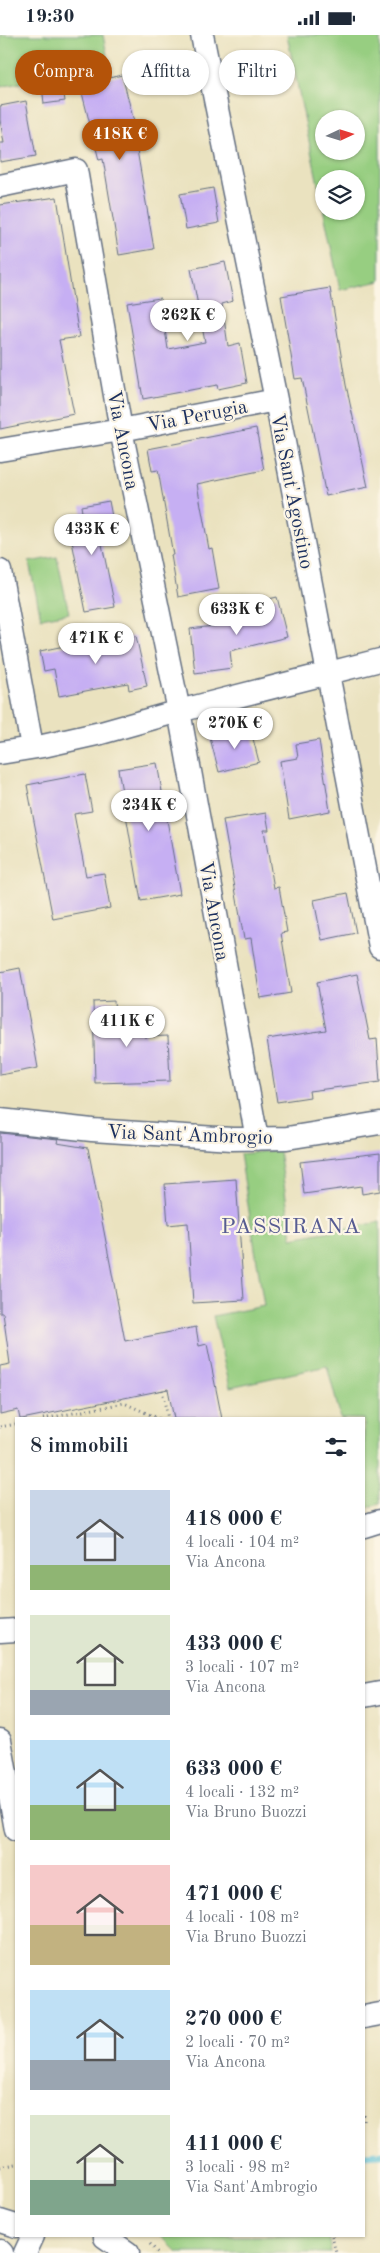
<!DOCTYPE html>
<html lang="it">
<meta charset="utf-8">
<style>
body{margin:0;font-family:"Old Standard TT",serif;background:#f2f2f3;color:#1f2937;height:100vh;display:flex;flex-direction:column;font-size:19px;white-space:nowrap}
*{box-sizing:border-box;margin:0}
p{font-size:16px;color:#747a83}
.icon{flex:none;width:28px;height:28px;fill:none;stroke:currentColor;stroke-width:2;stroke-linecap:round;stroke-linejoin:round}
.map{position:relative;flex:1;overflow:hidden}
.panel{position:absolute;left:15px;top:1382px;width:350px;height:820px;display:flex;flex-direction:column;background:#fff;border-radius:0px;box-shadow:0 1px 4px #0004}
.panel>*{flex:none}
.banner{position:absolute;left:15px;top:15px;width:350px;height:45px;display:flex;gap:10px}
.needle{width:32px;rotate:86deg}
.buttons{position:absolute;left:315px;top:75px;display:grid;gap:10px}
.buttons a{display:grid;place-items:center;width:50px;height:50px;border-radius:50%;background:#fff;box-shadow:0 1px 4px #0004;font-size:25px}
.price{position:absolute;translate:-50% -42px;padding:0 11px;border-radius:18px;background:#fff;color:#222;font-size:16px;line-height:32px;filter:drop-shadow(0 1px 2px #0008)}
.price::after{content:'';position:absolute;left:50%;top:30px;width:15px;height:11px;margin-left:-8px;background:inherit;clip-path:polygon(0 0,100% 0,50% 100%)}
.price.selected{background:#b45309;color:#fff}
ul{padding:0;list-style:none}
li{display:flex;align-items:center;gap:15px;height:125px;padding:0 15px}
li span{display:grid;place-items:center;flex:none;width:140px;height:100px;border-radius:0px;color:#555}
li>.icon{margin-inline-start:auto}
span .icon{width:60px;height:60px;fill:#fffc;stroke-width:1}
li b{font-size:21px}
h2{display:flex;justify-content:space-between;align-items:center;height:60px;padding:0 15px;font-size:21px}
.pill{padding:0 18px;border-radius:22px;background:#fff;box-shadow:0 1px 4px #0004;font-size:18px;line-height:45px}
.pill.selected{background:#b45309;color:#fff}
.status{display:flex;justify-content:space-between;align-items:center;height:35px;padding:0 25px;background:#fff;direction:ltr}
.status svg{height:14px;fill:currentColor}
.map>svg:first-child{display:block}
.green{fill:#97ce81;stroke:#597e70;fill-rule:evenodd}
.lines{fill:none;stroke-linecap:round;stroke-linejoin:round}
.stream{stroke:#5ac0d8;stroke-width:7}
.building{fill:#c6aff3}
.minor-casing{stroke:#636e80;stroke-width:25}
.path{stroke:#636e80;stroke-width:3;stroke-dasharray:1 4;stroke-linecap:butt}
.minor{stroke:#fff;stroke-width:22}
.labels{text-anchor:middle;stroke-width:4.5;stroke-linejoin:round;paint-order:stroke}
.street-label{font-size:20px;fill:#1b2f5e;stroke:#fcf5e5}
.quarter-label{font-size:22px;letter-spacing:1px;fill:#575c92;stroke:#fcf5e5}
</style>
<div class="status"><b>19:30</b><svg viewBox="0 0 49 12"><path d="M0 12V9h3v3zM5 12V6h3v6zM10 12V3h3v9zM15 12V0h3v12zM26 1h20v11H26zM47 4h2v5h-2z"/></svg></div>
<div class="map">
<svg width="380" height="2218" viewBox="0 0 380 2218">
<rect width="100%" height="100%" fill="#fcf5e5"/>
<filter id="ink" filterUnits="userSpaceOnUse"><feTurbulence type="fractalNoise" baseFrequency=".02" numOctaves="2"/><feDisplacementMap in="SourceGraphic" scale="10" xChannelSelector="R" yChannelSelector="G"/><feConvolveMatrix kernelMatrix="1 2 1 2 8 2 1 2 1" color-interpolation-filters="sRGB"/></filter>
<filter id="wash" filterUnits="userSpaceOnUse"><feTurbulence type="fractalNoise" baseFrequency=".0096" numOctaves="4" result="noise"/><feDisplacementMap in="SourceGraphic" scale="20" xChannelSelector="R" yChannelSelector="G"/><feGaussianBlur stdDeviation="1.12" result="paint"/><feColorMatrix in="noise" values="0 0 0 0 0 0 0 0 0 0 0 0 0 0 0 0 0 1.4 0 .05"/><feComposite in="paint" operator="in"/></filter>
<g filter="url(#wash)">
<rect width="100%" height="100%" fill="#eae2bf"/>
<path class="green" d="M 0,0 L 103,0 L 109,30 L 0,52 Z
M 287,0 L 380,0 L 380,246 L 340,255 ZM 324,84 L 356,84 L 356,116 L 324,116 ZM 324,144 L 356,144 L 356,176 L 324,176 Z
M 57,522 L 69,578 L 41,583 L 29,527 Z
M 279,1115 L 292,1203 L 380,1187 L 380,1469 L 364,1474 L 364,1384 L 341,1384 L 327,1331 L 230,1352 L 213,1281 L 264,1271 L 240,1119 Z
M 161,2201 L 328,2201 L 331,2218 L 178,2218 Z"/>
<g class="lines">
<path class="stream" d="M 364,2120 L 380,2119"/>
</g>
<g id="blocks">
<path class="building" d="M 122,40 L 141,114 L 137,115 L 154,214 L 119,220 L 103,124 L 99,125 L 80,50 Z
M 62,47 L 65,66 L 44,69 L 42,50 Z
M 26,66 L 36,121 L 0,127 L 0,108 L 4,108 L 0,85 L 0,71 Z
M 213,153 L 219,188 L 186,194 L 180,159 Z
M 57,162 L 79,302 L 59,305 L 74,379 L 0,394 L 0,170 Z
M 225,227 L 233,266 L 222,269 L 228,311 L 240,308 L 247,348 L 218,354 L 217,350 L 143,364 L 127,268 L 160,263 L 168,314 L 205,307 L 191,234 Z
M 330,253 L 346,350 L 368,452 L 326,461 L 302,343 L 295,344 L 281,261 Z
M 256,393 L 264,435 L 197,449 L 209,514 L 212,513 L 219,554 L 178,562 L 171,520 L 173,520 L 158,435 L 152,436 L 148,414 Z
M 109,466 L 113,487 L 98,490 L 115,572 L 86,577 L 68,486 L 83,483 L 81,471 Z
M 277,562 L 287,602 L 230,616 L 232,633 L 195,638 L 190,594 L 246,587 L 242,571 Z
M 136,601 L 147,651 L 129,655 L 128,648 L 59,661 L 54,634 L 44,636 L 40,616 L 84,607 Z
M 250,692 L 259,727 L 219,737 L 210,703 Z
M 319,705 L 330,776 L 289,784 L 280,726 L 298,723 L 296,709 Z
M 157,728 L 180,859 L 141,866 L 118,734 Z
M 85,739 L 92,776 L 74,779 L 86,841 L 104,838 L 110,873 L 53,884 L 27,750 Z
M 266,778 L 269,795 L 264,795 L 274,853 L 279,852 L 287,897 L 281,898 L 291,958 L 260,963 L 251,903 L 244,904 L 223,785 Z
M 348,858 L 356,898 L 322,905 L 314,865 Z
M 20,933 L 38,1033 L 0,1040 L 0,937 Z
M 357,939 L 370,1005 L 377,1004 L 380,1047 L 309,1056 L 310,1062 L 277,1067 L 267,1004 L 326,995 L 317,947 Z
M 114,966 L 115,979 L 144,978 L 145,1002 L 168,1001 L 170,1046 L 95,1048 L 93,967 Z
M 0,1098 L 58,1104 L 57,1108 L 88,1113 L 125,1306 L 196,1292 L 199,1311 L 207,1309 L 222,1384 L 174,1384 L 168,1354 L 22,1384 L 20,1384 L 18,1375 L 0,1379 L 0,1331 L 10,1329 L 3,1278 L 0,1278 Z
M 380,1118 L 380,1156 L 362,1159 L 361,1151 L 304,1159 L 300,1127 Z
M 236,1144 L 244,1265 L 193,1268 L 188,1188 L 168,1190 L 165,1149 Z"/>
</g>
</g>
<g filter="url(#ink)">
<use href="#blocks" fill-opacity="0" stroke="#636e80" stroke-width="1"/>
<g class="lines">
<g class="minor-casing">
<path id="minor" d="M 202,0 L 276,365 L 380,912
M 0,151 L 76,135 L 121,395 L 179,676 L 257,1104
M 0,415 L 121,395 L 276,365
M 0,536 L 32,712
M 0,718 L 43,711 L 101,698 L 179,676 L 380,625
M 0,1085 L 92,1095 L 232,1104 L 287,1103 L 380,1088
M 364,1491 L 380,1486
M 0,1596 L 16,1595
M 364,1661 L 380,1658
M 0,1705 L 16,1795
M 364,1982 L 380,1979
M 0,2186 L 16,2191
M 105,2202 L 128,2218
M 0,2216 L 2,2218
M 25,2218 L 33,2201"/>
</g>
<path class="path" d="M 162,1355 L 168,1384
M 43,1384 L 124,1368 L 160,1384
M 0,1392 L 16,1389
M 364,2080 L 364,2089
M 0,2132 L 16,2129
M 332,2201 L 336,2218
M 150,2209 L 158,2218"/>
<use href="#minor" class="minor"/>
</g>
</g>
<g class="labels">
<g class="street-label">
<text transform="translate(197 380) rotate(-11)" y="7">Via Perugia</text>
<text transform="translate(124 405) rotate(79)" y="7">Via Ancona</text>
<text transform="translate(293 456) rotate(79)" y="7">Via Sant'Agostino</text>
<text transform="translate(215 876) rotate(80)" y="7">Via Ancona</text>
<text transform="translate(190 1099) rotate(2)" y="7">Via Sant'Ambrogio</text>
</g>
<g class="quarter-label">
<text x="291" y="1198">PASSIRANA</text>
</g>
</g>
</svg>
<div class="buttons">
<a><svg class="needle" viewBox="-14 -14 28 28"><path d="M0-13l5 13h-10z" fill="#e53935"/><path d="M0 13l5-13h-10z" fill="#747a83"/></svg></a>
<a><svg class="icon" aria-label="layers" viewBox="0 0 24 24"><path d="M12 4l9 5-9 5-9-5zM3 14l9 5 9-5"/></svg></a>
</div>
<b class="price selected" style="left:120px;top:126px">418K €</b>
<b class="price" style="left:188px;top:307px">262K €</b>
<b class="price" style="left:92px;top:521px">433K €</b>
<b class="price" style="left:237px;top:601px">633K €</b>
<b class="price" style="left:96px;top:630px">471K €</b>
<b class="price" style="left:235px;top:715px">270K €</b>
<b class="price" style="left:149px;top:797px">234K €</b>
<b class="price" style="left:127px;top:1013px">411K €</b>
<div class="banner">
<a class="pill selected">Compra</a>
<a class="pill">Affitta</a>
<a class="pill">Filtri</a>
</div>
<section class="panel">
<h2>8 immobili<svg class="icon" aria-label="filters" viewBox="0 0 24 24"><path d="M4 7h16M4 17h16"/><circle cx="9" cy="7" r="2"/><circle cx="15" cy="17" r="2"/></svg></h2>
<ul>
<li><span style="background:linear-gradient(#c9d6e8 75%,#8fb573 0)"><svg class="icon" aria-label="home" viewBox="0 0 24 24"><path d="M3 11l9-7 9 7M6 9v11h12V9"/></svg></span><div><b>418 000 €</b><p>4 locali · 104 m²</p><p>Via Ancona</p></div></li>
<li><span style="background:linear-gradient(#dfe7d0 75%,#9aa5b1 0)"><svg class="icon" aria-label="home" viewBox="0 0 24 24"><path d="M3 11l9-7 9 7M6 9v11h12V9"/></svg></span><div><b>433 000 €</b><p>3 locali · 107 m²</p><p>Via Ancona</p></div></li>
<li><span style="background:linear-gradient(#bfe0f5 65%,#8fb573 0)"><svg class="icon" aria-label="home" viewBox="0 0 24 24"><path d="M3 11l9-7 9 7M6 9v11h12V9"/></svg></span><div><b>633 000 €</b><p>4 locali · 132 m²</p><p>Via Bruno Buozzi</p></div></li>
<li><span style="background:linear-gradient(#f6c9c9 60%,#c2b280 0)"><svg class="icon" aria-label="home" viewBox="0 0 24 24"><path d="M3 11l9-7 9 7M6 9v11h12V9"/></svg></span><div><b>471 000 €</b><p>4 locali · 108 m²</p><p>Via Bruno Buozzi</p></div></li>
<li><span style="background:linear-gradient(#bfe0f5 70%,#9aa5b1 0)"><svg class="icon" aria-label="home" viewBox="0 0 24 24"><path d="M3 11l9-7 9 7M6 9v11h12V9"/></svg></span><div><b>270 000 €</b><p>2 locali · 70 m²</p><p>Via Ancona</p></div></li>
<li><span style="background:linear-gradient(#dfe7d0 65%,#7fa58c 0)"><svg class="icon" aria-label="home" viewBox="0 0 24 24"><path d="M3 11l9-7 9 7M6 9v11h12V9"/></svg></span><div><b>411 000 €</b><p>3 locali · 98 m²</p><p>Via Sant'Ambrogio</p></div></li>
</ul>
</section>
</div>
